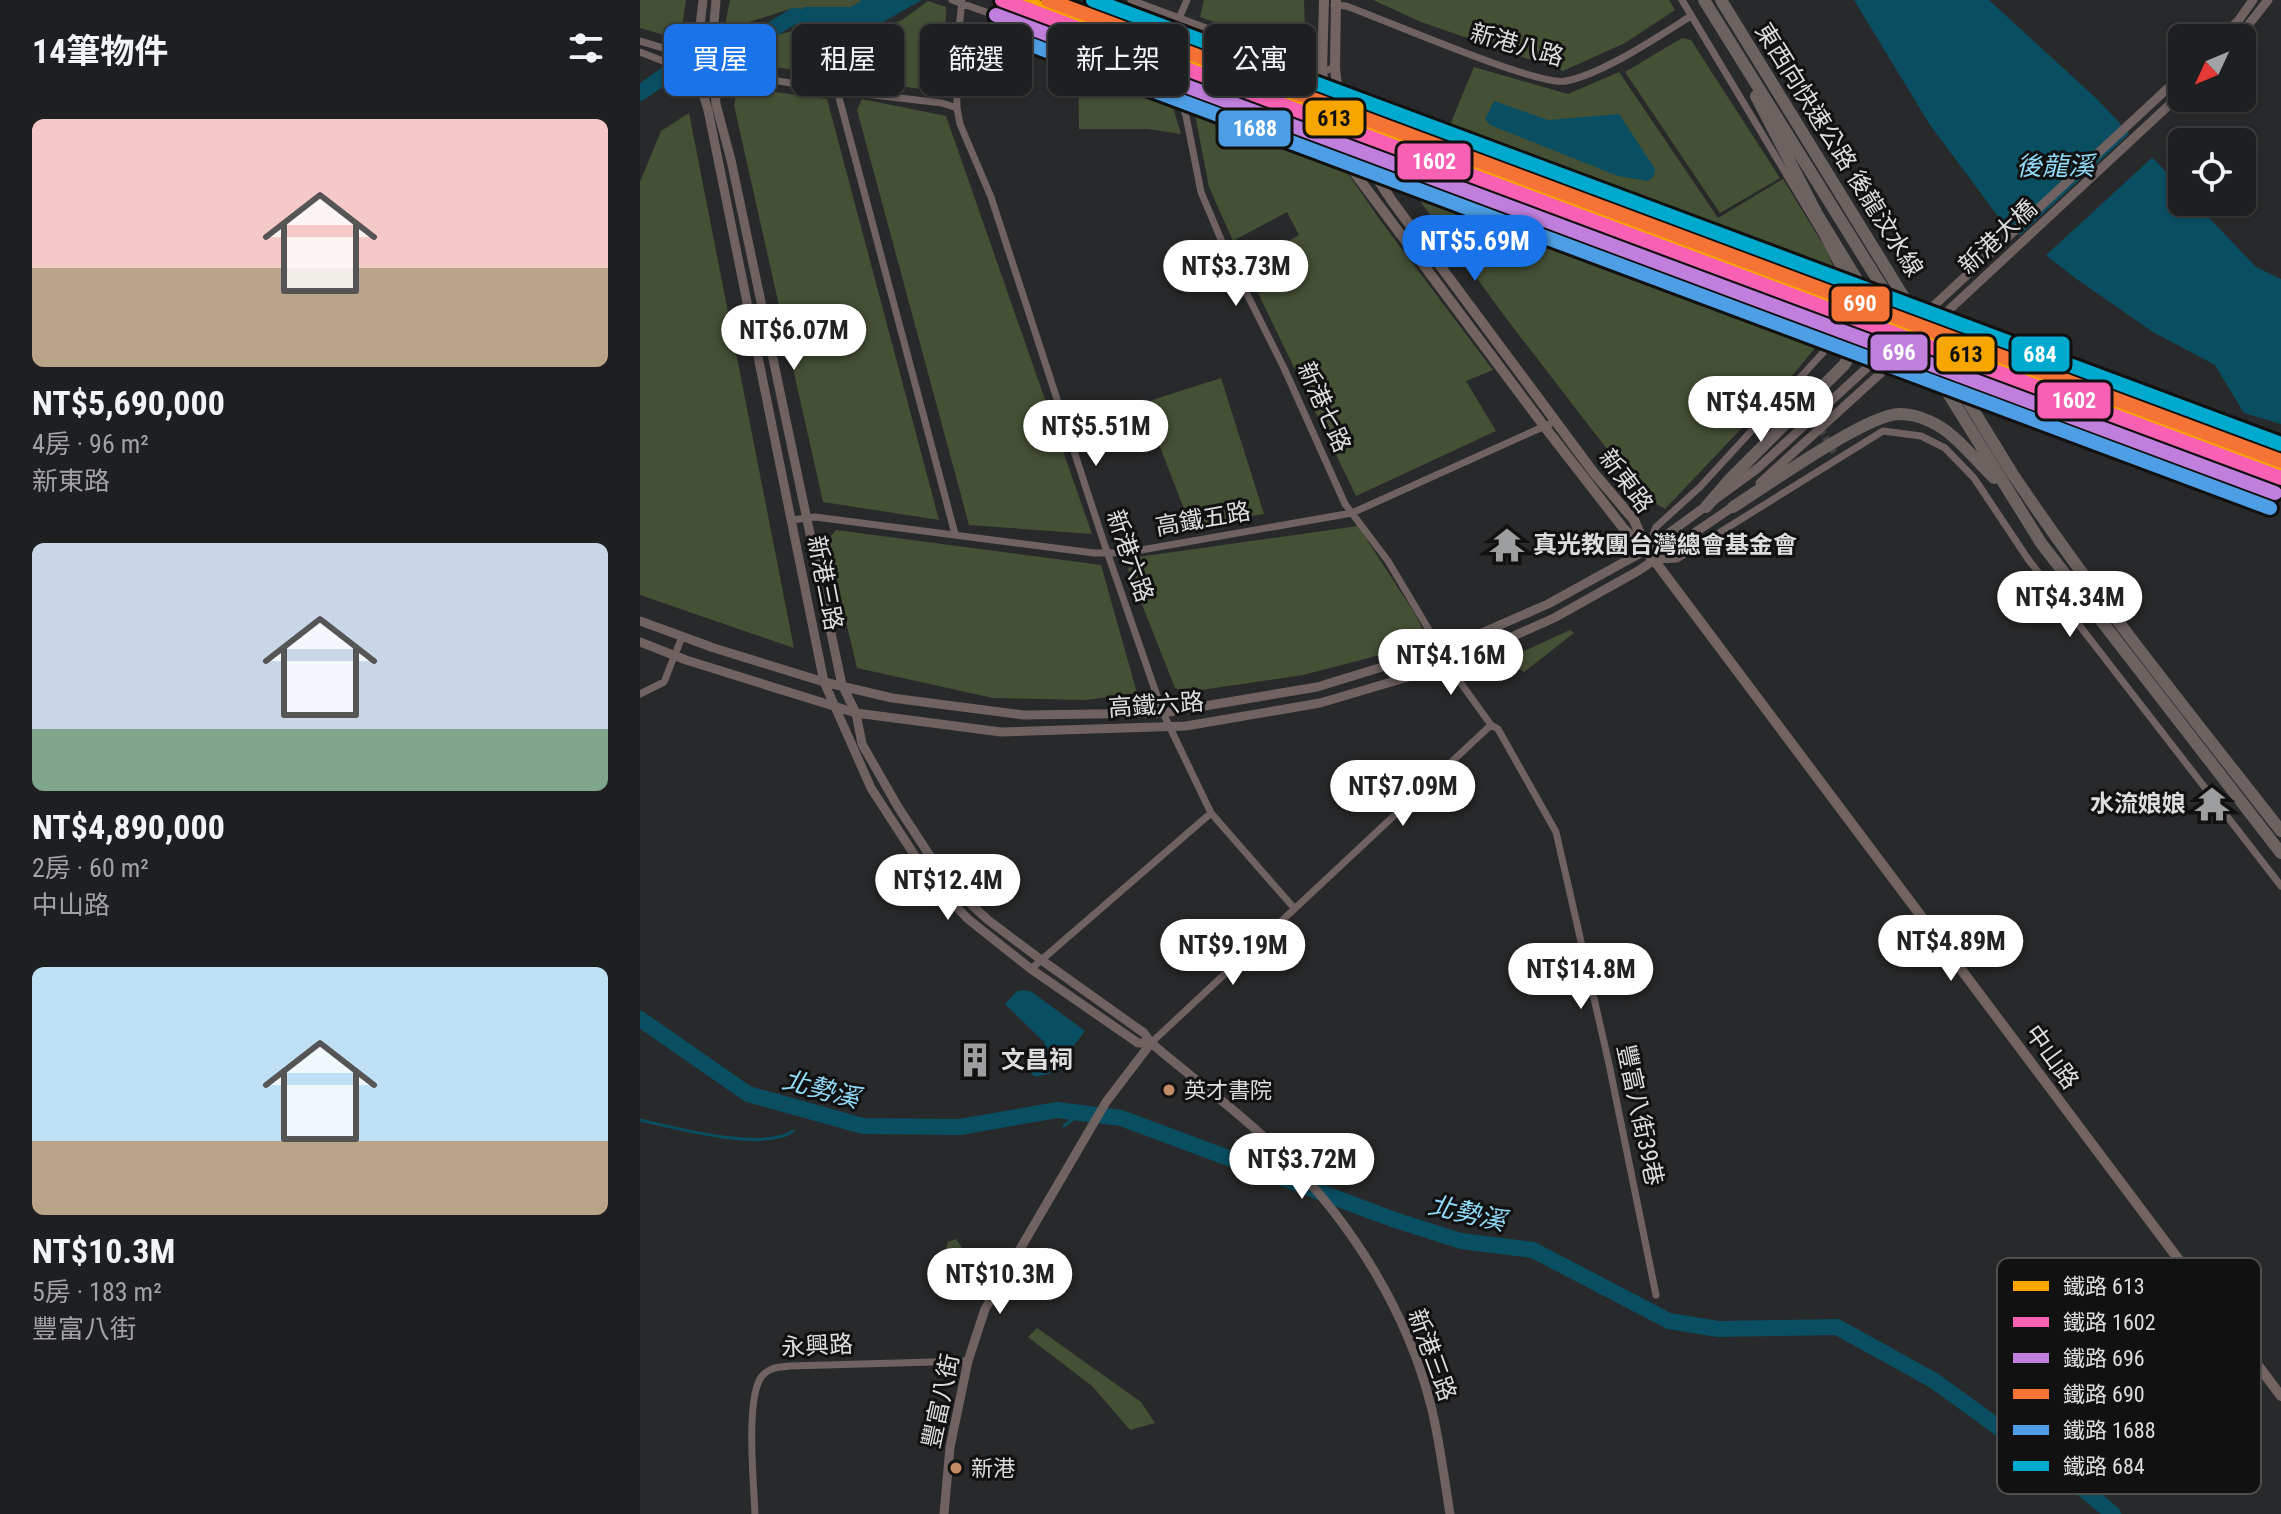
<!DOCTYPE html>
<html lang="zh-TW">
<meta charset="utf-8">
<style>
body{margin:0;font-family:"Roboto Condensed","Noto Sans TC",sans-serif;background:#262729;color:#f1f3f6;height:100vh;display:flex;flex-direction:column;font-size:30px;white-space:nowrap}
*{box-sizing:border-box;margin:0}
p{font-size:26px;color:#a1a2a5}
.icon{flex:none;width:44px;height:44px;fill:none;stroke:currentColor;stroke-width:2;stroke-linecap:round;stroke-linejoin:round}
.map{position:relative;flex:1;overflow:hidden}
.drawer{display:flex;flex-direction:column;background:#1e1f20;width:640px}
.drawer>*{flex:none}
.top-card{position:absolute;left:24px;top:24px;width:760px;height:72px;display:flex;gap:16px}
.needle{width:52px;rotate:226deg}
.controls{position:absolute;left:1528px;top:24px;display:grid;gap:16px}
.controls a{display:grid;place-items:center;width:88px;height:88px;border-radius:12px;background:#1e1f20;box-shadow:0 2px 6px #0004,0 0 0 2px #3c3d3e;font-size:40px}
.price{position:absolute;translate:-50% -68px;padding:0 18px;border-radius:28px;background:#fff;color:#222;font-size:26px;line-height:52px;filter:drop-shadow(0 2px 4px #0008)}
.price::after{content:'';position:absolute;left:50%;top:48px;width:24px;height:18px;margin-left:-12px;background:inherit;clip-path:polygon(0 0,100% 0,50% 100%)}
.price.current{background:#1a73e8;color:#fff}
ul{padding:0;list-style:none}
li{display:grid;align-content:center;gap:16px;height:424px;padding:0 32px}
li span{display:grid;place-items:center;height:248px;border-radius:12px;color:#555}
li>.icon{margin-inline-start:auto}
span .icon{width:144px;height:144px;fill:#fffc;stroke-width:1}
li b{font-size:34px}
h2{display:flex;justify-content:space-between;align-items:center;height:96px;padding:0 32px;font-size:34px}
.tag{padding:0 28px;border-radius:12px;background:#1e1f20;box-shadow:0 2px 6px #0004,0 0 0 2px #3c3d3e;font-size:28px;line-height:72px}
.tag.current{background:#1a73e8;color:#fff}
main{display:flex;flex:1;min-height:0}
.map>svg:first-child{display:block}
.green{fill:#455135}
.water{fill:#0a4e62}
.pier{fill:#28292a}
.lines{fill:none;stroke-linecap:round;stroke-linejoin:round}
.stream{stroke:#0a4e62;stroke-width:3}
.river{stroke:#0a4e62;stroke-width:16}
.minor-tunnel{stroke:#434445;stroke-width:7;stroke-dasharray:7 3.5;stroke-linecap:butt}
.minor{stroke:#6f6260;stroke-width:7}
.tertiary{stroke:#6f6260;stroke-width:9}
.secondary{stroke:#736461;stroke-width:10}
.trunk{stroke:#6c6260;stroke-width:12}
.tertiary-bridge{stroke:#6f6260;stroke-width:9}
.rail-1-casing{stroke:#111112;stroke-width:20}
.rail-2-casing{stroke:#111112;stroke-width:20}
.rail-3-casing{stroke:#111112;stroke-width:20}
.rail-4-casing{stroke:#111112;stroke-width:20}
.rail-5-casing{stroke:#111112;stroke-width:20}
.rail-6-casing{stroke:#111112;stroke-width:20}
.rail-1{stroke:#f7a600;stroke-width:14}
.rail-2{stroke:#f860b3;stroke-width:14}
.rail-3{stroke:#c07fdc;stroke-width:14}
.rail-4{stroke:#f57335;stroke-width:14}
.rail-5{stroke:#4d9ee5;stroke-width:14}
.rail-6{stroke:#00a9ce;stroke-width:14}
.bus-dot{fill:#c18c65;stroke:#111112;stroke-width:3}
.labels{text-anchor:middle;stroke-width:6;stroke-linejoin:round;paint-order:stroke}
.bus-label{font-size:22px;fill:#dcddde;stroke:#111112;text-anchor:start}
.street-label{font-size:24px;fill:#dcddde;stroke:#111112}
.poi-label{font-size:24px;font-weight:bold;fill:#dcddde;stroke:#111112;text-anchor:start}
.water-label{font-size:26px;font-style:italic;fill:#91dbf8;stroke:#111112}
.key{fill:#111112;stroke:#4e4e4f;stroke-width:2}
.key-label{font-size:22px;fill:#dcddde}
.line-badge{stroke:#111112;stroke-width:3}
.badge-label{font-size:22px;text-anchor:middle;font-weight:bold;fill:#fff}
.pale-badge-label{font-size:22px;text-anchor:middle;font-weight:bold;fill:#111}
</style>
<main>
<section class="drawer">
<h2>14筆物件<svg class="icon" aria-label="filters" viewBox="0 0 24 24"><path d="M4 7h16M4 17h16"/><circle cx="9" cy="7" r="2"/><circle cx="15" cy="17" r="2"/></svg></h2>
<ul>
<li><span style="background:linear-gradient(#f6c9c9 60%,#b9a48a 0)"><svg class="icon" aria-label="home" viewBox="0 0 24 24"><path d="M3 11l9-7 9 7M6 9v11h12V9"/></svg></span><div><b>NT$5,690,000</b><p>4房 · 96 m²</p><p>新東路</p></div></li>
<li><span style="background:linear-gradient(#c9d6e8 75%,#7fa58c 0)"><svg class="icon" aria-label="home" viewBox="0 0 24 24"><path d="M3 11l9-7 9 7M6 9v11h12V9"/></svg></span><div><b>NT$4,890,000</b><p>2房 · 60 m²</p><p>中山路</p></div></li>
<li><span style="background:linear-gradient(#bfe0f5 70%,#b9a48a 0)"><svg class="icon" aria-label="home" viewBox="0 0 24 24"><path d="M3 11l9-7 9 7M6 9v11h12V9"/></svg></span><div><b>NT$10.3M</b><p>5房 · 183 m²</p><p>豐富八街</p></div></li>
</ul>
</section>
<div class="map">
<svg width="1641" height="1514" viewBox="0 0 1641 1514">
<rect width="100%" height="100%" fill="#28292a"/>
<path class="green" d="M 0,0 L 46,0 L 41,34 L 28,36 L 0,28 Z
M 90,0 L 241,0 L 201,21 L 153,8 L 84,30 Z
M 564,0 L 664,0 L 666,55 L 560,17 Z
M 733,0 L 1029,0 L 1035,10 L 985,43 L 923,71 L 781,22 Z
M 288,1 L 306,7 L 304,85 L 300,92 L 128,66 L 111,48 L 133,36 L 165,28 L 228,34 L 262,20 Z
M 1042,38 L 1051,40 L 1140,178 L 1080,213 L 985,72 Z
M 438,56 L 529,94 L 541,134 L 508,129 L 439,129 Z
M 834,67 L 928,94 L 979,72 L 1078,218 L 1143,179 L 1187,251 L 1201,287 L 805,137 Z
M 98,87 L 187,99 L 299,520 L 183,502 L 94,105 Z
M 551,94 L 691,149 L 740,220 L 853,370 L 826,381 L 856,431 L 716,496 L 605,266 L 659,235 L 647,212 L 593,241 L 569,187 Z
M 222,99 L 306,116 L 452,534 L 329,525 L 217,110 Z
M 49,113 L 154,648 L 0,595 L 0,182 L 21,131 Z
M 744,152 L 954,244 L 1190,330 L 1156,371 L 1025,509 L 1004,497 L 869,322 Z
M 581,378 L 624,514 L 551,527 L 503,403 Z
M 718,526 L 775,614 L 786,636 L 740,655 L 663,675 L 548,692 L 535,688 L 488,569 L 498,557 Z
M 196,530 L 461,565 L 497,693 L 446,700 L 353,698 L 217,668 L 187,541 Z
M 930,630 L 934,633 L 884,672 L 864,660 Z
M 316,1239 L 348,1285 L 342,1295 L 315,1299 L 293,1276 L 300,1268 L 308,1242 Z
M 397,1328 L 501,1402 L 515,1423 L 490,1430 L 452,1386 L 388,1337 Z"/>
<path class="water" d="M 222,0 L 282,0 L 227,31 L 162,26 L 163,7 L 211,7 Z
M 1214,0 L 1349,0 L 1457,99 L 1542,189 L 1542,202 L 1554,202 L 1616,267 L 1641,279 L 1641,424 L 1604,413 L 1575,365 L 1513,332 L 1435,278 L 1360,219 L 1290,125 Z
M 854,101 L 908,120 L 979,114 L 1015,169 L 1014,176 L 1008,181 L 978,176 L 850,125 L 845,119 Z
M 384,990 L 392,992 L 445,1031 L 422,1061 L 421,1070 L 396,1077 L 390,1073 L 406,1057 L 405,1043 L 365,1004 L 377,991 Z"/>
<path class="pier" d="M 1492,131 L 1515,155 L 1403,258 L 1377,238 Z"/>
<g class="lines">
<path class="stream" d="M 0,1120 C 35,1128 124,1152 153,1131
M 424,1126 L 441,1113"/>
<path class="river" d="M 0,93 L 41,64 L 131,30 L 154,16 L 183,19
M 0,1019 L 108,1094 L 223,1126 L 320,1127 L 417,1110 L 481,1118 L 755,1220 L 821,1241 L 893,1250 L 1029,1321 L 1078,1329 L 1197,1327 L 1293,1380 L 1442,1488 L 1473,1514"/>
<path class="minor-tunnel" d="M 1164,401 L 1195,454"/>
<path class="minor" d="M 312,0 L 534,79 L 547,87 L 691,142 L 712,140
M 322,0 L 316,58 L 317,108 L 320,124 L 351,197 L 464,543 L 523,713 L 571,813 L 654,908
M 491,0 L 682,71 L 695,68
M 547,0 L 520,62 L 534,79 L 546,116 L 561,192 L 588,256 L 644,368 L 705,504 L 748,561 L 820,682 L 851,725 L 858,729 L 916,832 L 969,1064 L 1016,1295
M 694,5 L 706,6 C 743,19 898,87 926,81 C 963,74 1019,36 1051,16
M 0,41 C 19,47 39,51 53,66
M 0,52 L 28,63 L 55,68 L 208,92 L 302,103 L 317,108
M 534,79 L 540,26
M 197,90 L 315,534
M 1154,384 L 1164,401
M 152,520 L 175,517 L 454,553 L 484,553 L 712,513 L 916,421
M 1007,549 L 1016,527 L 1060,487 L 1190,345 L 1202,325 L 1207,300 L 1206,281 L 1182,234 L 1042,0
M 1017,560 L 1037,559 L 1243,431 L 1281,436 L 1305,448 L 1334,478 L 1388,559 L 1641,886
M 0,694 L 24,682 L 42,637
M 391,969 L 571,813
M 511,1043 L 851,725
M 115,1514 C 114,1485 105,1397 122,1376 C 130,1367 139,1367 150,1366 L 328,1361"/>
<path class="tertiary" d="M 63,0 L 55,68 L 68,110 L 184,682 L 231,788 L 277,859 L 298,887 L 328,919 L 391,969 L 498,1043 L 511,1043
M 76,0 L 70,69 L 74,82 L 76,104 L 91,160 L 202,685 L 216,713 L 222,744 L 258,807 L 292,859 L 319,893 L 348,920 L 400,959 L 504,1033 L 511,1043 C 556,1081 604,1116 645,1157 C 713,1224 768,1314 791,1406 C 800,1442 804,1478 810,1514
M 1581,38 L 1598,21 L 1613,0
M 1598,38 L 1628,0
M 1120,483 L 1253,362
M 0,621 L 74,648 L 184,682 L 252,698 L 384,715 L 523,713 L 677,687 L 814,645 L 908,604 L 1006,550 L 1118,468 L 1244,352
M 0,642 L 46,660 L 216,713 L 361,732 L 546,726 L 680,703 L 809,665 L 914,618 L 998,571 L 1097,504
M 304,1514 L 310,1447 L 328,1361 L 345,1309 L 466,1102 L 511,1043"/>
<path class="secondary" d="M 684,0 L 682,71 L 688,121 L 711,168 L 904,426 L 984,529 L 1014,560 L 1641,1396
M 696,0 L 695,68 L 700,114 L 712,140 L 752,201 L 954,473 L 994,520 L 1006,548"/>
<path class="trunk" d="M 1064,0 L 1401,543 L 1641,853
M 1081,0 L 1372,473 C 1455,597 1549,713 1641,831
M 1066,507 L 1090,479 L 1204,365 L 1218,343 L 1222,328 L 1216,278 L 1177,214 L 1116,96
M 1093,507 C 1127,486 1225,415 1259,414 C 1269,414 1281,417 1289,421 C 1314,431 1335,460 1354,478"/>
<path class="tertiary-bridge" d="M 1244,352 L 1542,75
M 1253,362 L 1542,93"/>
<g class="rail-1-casing">
<path id="rail-1" d="M 379,0 L 1641,472"/>
</g>
<g class="rail-2-casing">
<path id="rail-2" d="M 362,0 L 1641,478"/>
</g>
<g class="rail-3-casing">
<path id="rail-3" d="M 356,15 L 1635,493"/>
</g>
<g class="rail-4-casing">
<path id="rail-4" d="M 408,0 L 1641,461"/>
</g>
<g class="rail-5-casing">
<path id="rail-5" d="M 351,30 L 1630,508"/>
</g>
<g class="rail-6-casing">
<path id="rail-6" d="M 453,0 L 1641,444"/>
</g>
<use href="#rail-1" class="rail-1"/>
<use href="#rail-2" class="rail-2"/>
<use href="#rail-3" class="rail-3"/>
<use href="#rail-4" class="rail-4"/>
<use href="#rail-5" class="rail-5"/>
<use href="#rail-6" class="rail-6"/>
</g>
<defs>
<g id="temple-bare" transform="scale(2.76)"><path d="M0-6L5-2H3V0L6.5 2.5H4V6H1.5V3h-3V6H-4V2.5H-6.5L-3 0V-2H-5Z" fill="#9d9e9f" stroke="#111112" stroke-width="2.5" paint-order="stroke"/></g>
<g id="building-bare" transform="scale(2.76)"><path d="M-4-6H4V6H1V3H-1V6H-4ZM-2.5-4.3h1.7v1.8h-1.7ZM.8-4.3h1.7v1.8H.8ZM-2.5-1h1.7V.8h-1.7ZM.8-1h1.7V.8H.8Z" fill="#9d9e9f" stroke="#111112" stroke-width="2.5" paint-order="stroke"/></g>
</defs>
<g fill-rule="evenodd">
<use href="#temple-bare" x="867" y="545"/>
<use href="#temple-bare" x="1572" y="804"/>
<use href="#building-bare" x="335" y="1060"/>
</g>
<g class="bus-dot">
<circle cx="529" cy="1090" r="7"/>
<circle cx="316" cy="1468" r="7"/>
</g>
<g class="labels">
<g class="bus-label">
<text x="544" y="1098">英才書院</text>
<text x="331" y="1476">新港</text>
</g>
<g class="street-label">
<text transform="translate(877 45) rotate(16)" y="8">新港八路</text>
<text transform="translate(1199 150) rotate(58)" y="8">東西向快速公路 後龍汶水線</text>
<text transform="translate(1358 237) rotate(-43)" y="8">新港大橋</text>
<text transform="translate(684 407) rotate(66)" y="8">新港七路</text>
<text transform="translate(986 481) rotate(53)" y="8">新東路</text>
<text transform="translate(563 519) rotate(-10)" y="8">高鐵五路</text>
<text transform="translate(490 556) rotate(71)" y="8">新港六路</text>
<text transform="translate(185 583) rotate(79)" y="8">新港三路</text>
<text transform="translate(516 705) rotate(-4)" y="8">高鐵六路</text>
<text transform="translate(1412 1057) rotate(54)" y="8">中山路</text>
<text transform="translate(1000 1115) rotate(78)" y="8">豐富八街39巷</text>
<text transform="translate(177 1346) rotate(-3)" y="8">永興路</text>
<text transform="translate(792 1355) rotate(70)" y="8">新港三路</text>
<text transform="translate(301 1401) rotate(-78)" y="8">豐富八街</text>
</g>
<g class="poi-label">
<text x="893" y="553">真光教團台灣總會基金會</text>
<text x="1546" y="812" text-anchor="end">水流娘娘</text>
<text x="361" y="1068">文昌祠</text>
</g>
<g class="water-label">
<text x="1415" y="175">後龍溪</text>
<text transform="translate(181 1089) rotate(15)" y="9">北勢溪</text>
<text transform="translate(827 1213) rotate(13)" y="9">北勢溪</text>
</g>
</g>
<rect x="1357" y="1258" width="264" height="236" rx="12" class="key"/>
<rect x="1373" y="1281" width="36" height="10" fill="#f7a600"/>
<rect x="1373" y="1317" width="36" height="10" fill="#f860b3"/>
<rect x="1373" y="1353" width="36" height="10" fill="#c07fdc"/>
<rect x="1373" y="1389" width="36" height="10" fill="#f57335"/>
<rect x="1373" y="1425" width="36" height="10" fill="#4d9ee5"/>
<rect x="1373" y="1461" width="36" height="10" fill="#00a9ce"/>
<g class="key-label">
<text x="1423" y="1294">鐵路 613</text>
<text x="1423" y="1330">鐵路 1602</text>
<text x="1423" y="1366">鐵路 696</text>
<text x="1423" y="1402">鐵路 690</text>
<text x="1423" y="1438">鐵路 1688</text>
<text x="1423" y="1474">鐵路 684</text>
</g>
<g class="line-badge">
<rect x="664" y="99" width="61" height="38" rx="8" fill="#f7a600"/>
<rect x="577" y="109" width="75" height="39" rx="8" fill="#4d9ee5"/>
<rect x="756" y="142" width="76" height="39" rx="8" fill="#f860b3"/>
<rect x="1190" y="285" width="61" height="38" rx="8" fill="#f57335"/>
<rect x="1229" y="333" width="60" height="39" rx="8" fill="#c07fdc"/>
<rect x="1295" y="335" width="61" height="38" rx="8" fill="#f7a600"/>
<rect x="1370" y="335" width="61" height="38" rx="8" fill="#00a9ce"/>
<rect x="1396" y="381" width="76" height="39" rx="8" fill="#f860b3"/>
</g>
<g class="badge-label">
<text x="615" y="136">1688</text>
<text x="794" y="169">1602</text>
<text x="1220" y="311">690</text>
<text x="1259" y="360">696</text>
<text x="1400" y="362">684</text>
<text x="1434" y="408">1602</text>
</g>
<g class="pale-badge-label">
<text x="694" y="126">613</text>
<text x="1326" y="362">613</text>
</g>
</svg>
<div class="controls">
<a><svg class="needle" viewBox="-14 -14 28 28"><path d="M0-13l5 13h-10z" fill="#e53935"/><path d="M0 13l5-13h-10z" fill="#a1a2a5"/></svg></a>
<a><svg class="icon" aria-label="locate" viewBox="0 0 24 24"><circle cx="12" cy="12" r="6"/><path d="M12 2v4M12 18v4M2 12h4M18 12h4"/></svg></a>
</div>
<b class="price current" style="left:835px;top:283px">NT$5.69M</b>
<b class="price" style="left:596px;top:308px">NT$3.73M</b>
<b class="price" style="left:154px;top:372px">NT$6.07M</b>
<b class="price" style="left:1121px;top:444px">NT$4.45M</b>
<b class="price" style="left:456px;top:468px">NT$5.51M</b>
<b class="price" style="left:1430px;top:639px">NT$4.34M</b>
<b class="price" style="left:811px;top:697px">NT$4.16M</b>
<b class="price" style="left:763px;top:828px">NT$7.09M</b>
<b class="price" style="left:308px;top:922px">NT$12.4M</b>
<b class="price" style="left:1311px;top:983px">NT$4.89M</b>
<b class="price" style="left:593px;top:987px">NT$9.19M</b>
<b class="price" style="left:941px;top:1011px">NT$14.8M</b>
<b class="price" style="left:662px;top:1201px">NT$3.72M</b>
<b class="price" style="left:360px;top:1316px">NT$10.3M</b>
<div class="top-card">
<a class="tag current">買屋</a>
<a class="tag">租屋</a>
<a class="tag">篩選</a>
<a class="tag">新上架</a>
<a class="tag">公寓</a>
</div>
</div>
</main>
